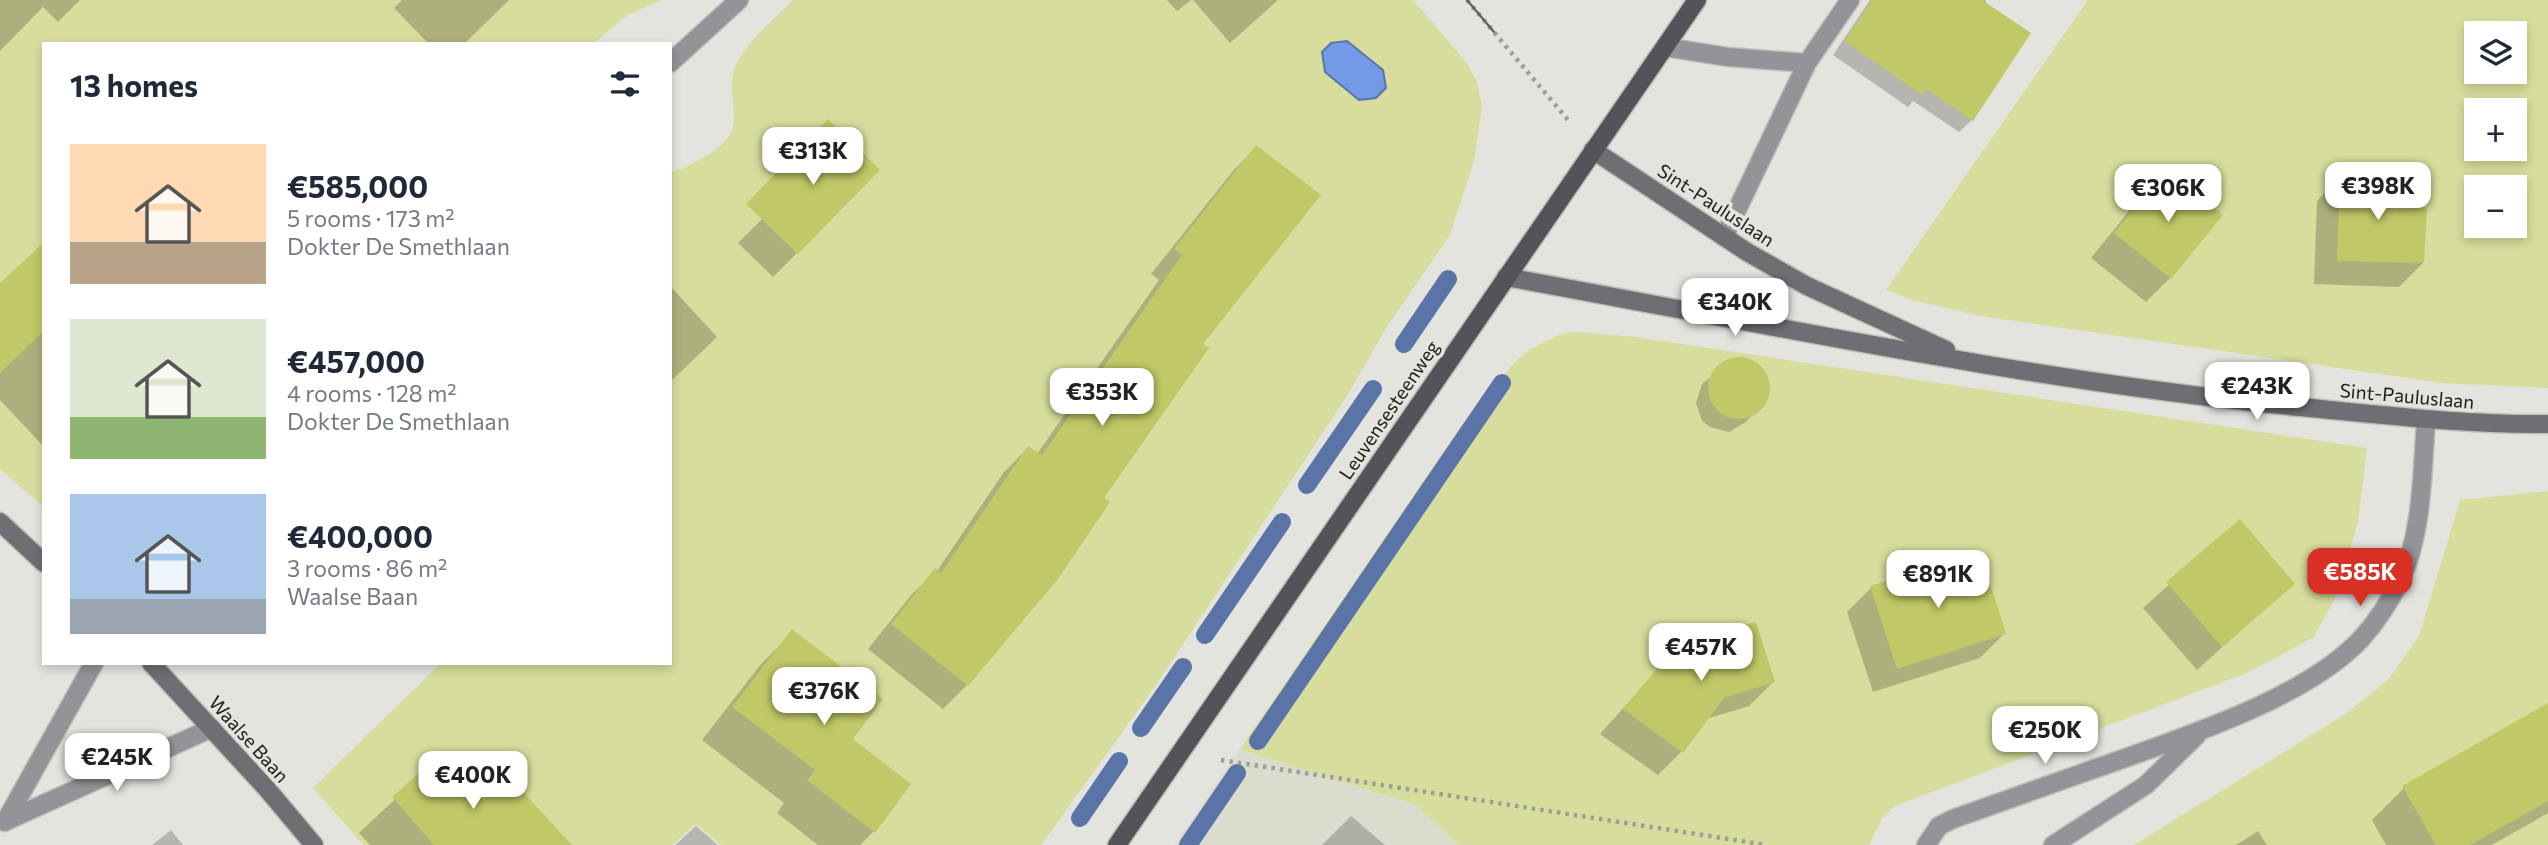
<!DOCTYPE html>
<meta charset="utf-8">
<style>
body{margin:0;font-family:Commissioner,sans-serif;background:#f6f6f7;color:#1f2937;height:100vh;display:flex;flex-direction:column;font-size:26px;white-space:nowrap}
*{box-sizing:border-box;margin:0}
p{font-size:23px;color:#747a83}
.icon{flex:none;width:38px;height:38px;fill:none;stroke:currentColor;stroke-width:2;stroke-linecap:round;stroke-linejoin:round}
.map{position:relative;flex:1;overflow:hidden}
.details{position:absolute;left:42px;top:42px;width:630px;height:623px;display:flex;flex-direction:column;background:#fff;border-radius:0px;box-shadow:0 4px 10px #0003}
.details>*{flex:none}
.buttons{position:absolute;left:2464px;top:21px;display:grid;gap:14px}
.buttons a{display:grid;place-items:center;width:63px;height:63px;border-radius:0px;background:#fff;box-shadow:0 4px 10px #0003;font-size:35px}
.price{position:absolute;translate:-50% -60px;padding:0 16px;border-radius:14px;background:#fff;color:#222;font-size:23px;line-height:46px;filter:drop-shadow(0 2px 4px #0008)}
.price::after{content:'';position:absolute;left:50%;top:42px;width:21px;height:16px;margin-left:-10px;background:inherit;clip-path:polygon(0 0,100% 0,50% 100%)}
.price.selected{background:#d93025;color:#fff}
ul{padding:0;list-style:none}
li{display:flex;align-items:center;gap:21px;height:175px;padding:0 28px}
li span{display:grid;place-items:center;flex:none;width:196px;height:140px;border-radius:0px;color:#555}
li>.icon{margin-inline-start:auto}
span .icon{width:84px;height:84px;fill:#fffc;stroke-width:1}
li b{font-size:30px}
h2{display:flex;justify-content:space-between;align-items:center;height:84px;padding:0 28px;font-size:30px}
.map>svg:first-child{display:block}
.built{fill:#dadccd}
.green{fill:#d7dd9c;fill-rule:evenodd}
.water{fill:#7499e6;stroke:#5a74a8;stroke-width:2}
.shadow{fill:#0003}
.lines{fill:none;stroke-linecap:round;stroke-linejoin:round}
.stream{stroke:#5a74a8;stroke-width:18}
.building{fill:#c1c867}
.lane-casing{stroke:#bfc0ba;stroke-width:21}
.street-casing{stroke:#bfc0ba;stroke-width:21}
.secondary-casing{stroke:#bfc0ba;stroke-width:21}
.primary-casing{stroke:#bfc0ba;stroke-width:21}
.path{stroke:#9f9f9a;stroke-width:4.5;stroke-dasharray:3.5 5;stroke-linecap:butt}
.lane{stroke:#939497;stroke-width:18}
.street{stroke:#939497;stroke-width:18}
.secondary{stroke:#6d6f73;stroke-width:18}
.primary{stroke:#525459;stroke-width:18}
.tram{stroke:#5a5a56;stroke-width:2}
.labels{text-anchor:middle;stroke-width:7;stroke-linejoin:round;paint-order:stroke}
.street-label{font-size:19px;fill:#1c1c19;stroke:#e3e4dd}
</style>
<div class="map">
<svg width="2548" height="845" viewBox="0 0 2548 845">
<rect width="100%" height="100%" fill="#e3e4dd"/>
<path class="built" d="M 1240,749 L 1416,805 L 1459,845 L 1175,845 Z"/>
<path class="green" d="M 0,0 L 662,0 L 627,15 L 593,44 L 44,44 L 44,507 L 0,469 Z
M 793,0 L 1413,0 L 1467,63 L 1477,82 L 1482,107 L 1474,161 L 1450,235 L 1388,325 L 1347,396 L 1156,685 L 1041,845 L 721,845 L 696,824 L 672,845 L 364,845 L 313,788 L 441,663 L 670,663 L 670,171 C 681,171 691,164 700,159 C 761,128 717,101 738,61 C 748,41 777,16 793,0 Z
M 2088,0 L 2548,0 L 2548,388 L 2443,383 L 1981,316 L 1912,300 L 1886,290 ZM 2476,33 L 2515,33 L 2515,72 L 2476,72 ZM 2476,110 L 2515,110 L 2515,149 L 2476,149 ZM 2476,187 L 2515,187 L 2515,226 L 2476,226 Z
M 1575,332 L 1636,337 L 2367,448 L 2358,522 L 2336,596 L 2314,637 L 2247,673 L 1895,806 L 1882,818 L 1869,845 L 1459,845 L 1416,805 L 1240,749 L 1462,425 L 1514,363 L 1529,350 L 1559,335 Z
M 2548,491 L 2548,845 L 2134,845 L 2347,713 L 2388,680 L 2419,636 L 2460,500 Z"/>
<path class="water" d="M 1347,41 L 1383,70 L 1386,88 L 1376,98 L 1359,100 L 1325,72 L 1322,52 L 1331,43 Z"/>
<path class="shadow" d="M 0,0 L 80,0 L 58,22 L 43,7 L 0,51 Z
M 402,0 L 509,0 L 464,44 L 429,44 L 394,8 Z
M 1167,0 L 1191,0 L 1177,11 Z
M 1193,0 L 1278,0 L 1230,43 Z
M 1870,0 L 1986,0 L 1972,120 L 1959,132 L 1913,101 L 1908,107 L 1833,55 Z
M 1257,147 L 1201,344 L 967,685 L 943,709 L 868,649 L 912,594 L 937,571 L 1004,472 L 1028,448 L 1037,454 L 1159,280 L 1151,274 L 1233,171 Z
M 2166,171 L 2221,215 L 2170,278 L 2146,302 L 2091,258 L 2142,195 Z
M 2341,176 L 2397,208 L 2423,263 L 2399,287 L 2314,284 L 2317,201 Z
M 762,219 L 797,253 L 773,277 L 738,243 Z
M 44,244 L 44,447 L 0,400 L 0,286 Z
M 670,286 L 717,337 L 670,382 Z
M 1740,359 L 1758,366 L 1768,382 L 1765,401 L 1746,422 L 1729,432 L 1710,427 L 1702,421 L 1696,403 L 1702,384 L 1731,360 Z
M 2240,521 L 2293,583 L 2197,670 L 2143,608 Z
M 1871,588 L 2004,634 L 1980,658 L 1873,692 L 1847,612 Z
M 793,632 L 850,739 L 874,831 L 860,845 L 818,845 L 777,813 L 784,803 L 702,740 L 761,664 Z
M 1668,658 L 1773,682 L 1749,706 L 1706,719 L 1682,751 L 1658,775 L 1600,734 Z
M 2548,705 L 2548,813 L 2492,845 L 2386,845 L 2372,820 L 2404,788 Z
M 442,755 L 484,802 L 570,845 L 370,845 L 359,833 Z
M 1351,816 L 1385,845 L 1322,845 Z
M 696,826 L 718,845 L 675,845 Z
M 171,830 L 183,845 L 152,845 Z
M 2258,831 L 2267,845 L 2236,845 Z"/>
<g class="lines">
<path class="stream" d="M 1404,344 L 1448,279
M 1307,485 L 1373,389
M 1205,635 L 1282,522
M 1141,728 L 1183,667
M 1258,741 L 1502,383
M 1080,818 L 1119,761
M 1188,845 L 1237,773"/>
</g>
<path class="building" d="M 1872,0 L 1982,0 L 2031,33 L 1973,121 L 1926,89 L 1922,95 L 1844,41 Z
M 828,119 L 880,170 L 798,254 L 746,204 Z
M 1256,145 L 1321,195 L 1203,344 L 1209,348 L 1104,498 L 1110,502 L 1058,579 L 968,686 L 891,624 L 935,568 L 941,573 L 1028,446 L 1042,455 L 1182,255 L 1174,249 Z
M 2166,168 L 2223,215 L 2171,279 L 2114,233 Z
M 2340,175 L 2400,176 L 2399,206 L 2427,208 L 2424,263 L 2337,261 Z
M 44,242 L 44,331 L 0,373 L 0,283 Z
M1708 388a31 31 0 1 1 62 0a31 31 0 1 1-62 0Z
M 2240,519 L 2295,584 L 2222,647 L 2166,582 Z
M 1980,552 L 2006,634 L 1897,669 L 1870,586 Z
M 1756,622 L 1775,682 L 1724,698 L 1683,753 L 1623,709 L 1667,657 L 1706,634 Z
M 792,629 L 883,699 L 853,739 L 911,784 L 875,833 L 807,780 L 815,770 L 732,707 Z
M 2548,703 L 2548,801 L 2470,845 L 2436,845 L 2402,786 Z
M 442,753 L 484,800 L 509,777 L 572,845 L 434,845 L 392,797 Z"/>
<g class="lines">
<g class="lane-casing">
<path id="lane" d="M 1665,47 L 1728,57 L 1807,63 L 1850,0
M 1724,237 L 1807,63"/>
</g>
<g class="street-casing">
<path id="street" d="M 670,63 L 739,0
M 6,821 L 212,728
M 5,822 L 94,663
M 1926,845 L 1939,826 L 1953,819 C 2007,800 2062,780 2117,761 C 2192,734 2307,697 2362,638 C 2377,621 2390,601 2400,581 C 2423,533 2422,472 2426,420
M 2053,845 L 2146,785 L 2197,735"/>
</g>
<g class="secondary-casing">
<path id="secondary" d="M 1593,150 L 1747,252 L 1807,286 L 1946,350
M 1506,277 C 1770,325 2033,381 2300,407 C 2383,415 2465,425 2548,424
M 0,522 L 44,563
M 151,663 L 267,789 L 314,845"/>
</g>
<g class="primary-casing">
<path id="primary" d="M 1117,845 L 1697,0"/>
</g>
<path class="path" d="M 1467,0 L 1568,120
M 1221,760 L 1767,845"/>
<use href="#lane" class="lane"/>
<use href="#street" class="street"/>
<use href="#secondary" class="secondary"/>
<use href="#primary" class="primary"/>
<path class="tram" d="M 1467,0 L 1494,32"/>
</g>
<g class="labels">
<g class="street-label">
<text transform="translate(1716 205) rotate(33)" y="7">Sint-Pauluslaan</text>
<text transform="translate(2407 396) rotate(5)" y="7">Sint-Pauluslaan</text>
<text transform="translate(1389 410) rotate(-56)" y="7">Leuvensesteenweg</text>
<text transform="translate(249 739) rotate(48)" y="7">Waalse Baan</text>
</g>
</g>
</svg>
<div class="buttons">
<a><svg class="icon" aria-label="layers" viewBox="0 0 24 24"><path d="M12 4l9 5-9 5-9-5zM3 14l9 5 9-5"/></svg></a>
<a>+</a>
<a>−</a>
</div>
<b class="price" style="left:813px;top:187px">€313K</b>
<b class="price" style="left:2378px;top:222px">€398K</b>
<b class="price" style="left:2168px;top:224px">€306K</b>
<b class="price" style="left:1735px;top:338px">€340K</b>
<b class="price" style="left:2257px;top:422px">€243K</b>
<b class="price" style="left:1102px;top:428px">€353K</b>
<b class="price selected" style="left:2360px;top:608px">€585K</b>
<b class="price" style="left:1938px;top:610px">€891K</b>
<b class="price" style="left:1701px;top:683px">€457K</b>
<b class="price" style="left:824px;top:727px">€376K</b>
<b class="price" style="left:2045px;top:766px">€250K</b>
<b class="price" style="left:117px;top:793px">€245K</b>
<b class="price" style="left:473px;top:811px">€400K</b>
<section class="details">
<h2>13 homes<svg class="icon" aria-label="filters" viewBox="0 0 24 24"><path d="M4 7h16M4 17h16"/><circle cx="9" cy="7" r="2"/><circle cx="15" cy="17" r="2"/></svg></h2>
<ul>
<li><span style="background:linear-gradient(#ffd9b3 70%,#b9a48a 0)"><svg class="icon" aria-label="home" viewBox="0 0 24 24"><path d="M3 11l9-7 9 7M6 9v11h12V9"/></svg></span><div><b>€585,000</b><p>5 rooms · 173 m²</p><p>Dokter De Smethlaan</p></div></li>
<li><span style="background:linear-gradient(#dfe7d0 70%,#8fb573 0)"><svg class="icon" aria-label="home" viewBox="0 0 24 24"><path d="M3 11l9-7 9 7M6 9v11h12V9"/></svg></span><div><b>€457,000</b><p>4 rooms · 128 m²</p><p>Dokter De Smethlaan</p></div></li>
<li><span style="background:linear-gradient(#a9c7e8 75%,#9aa5b1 0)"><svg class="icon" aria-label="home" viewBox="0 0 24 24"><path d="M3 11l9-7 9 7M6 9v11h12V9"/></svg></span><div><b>€400,000</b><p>3 rooms · 86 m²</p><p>Waalse Baan</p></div></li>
</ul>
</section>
</div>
